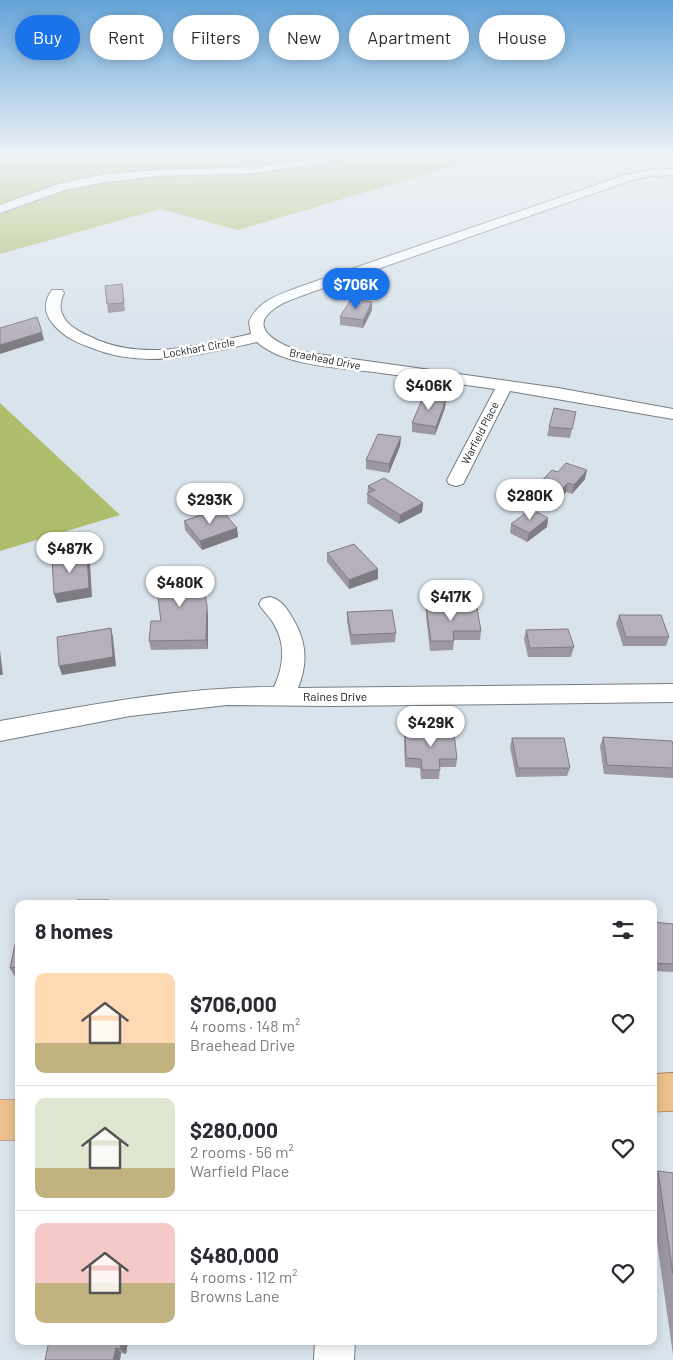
<!DOCTYPE html>
<meta charset="utf-8">
<style>
body{margin:0;font-family:Barlow,sans-serif;background:#f7f7f7;color:#2b2b33;height:100vh;display:flex;flex-direction:column;font-size:19px;white-space:nowrap}
*{box-sizing:border-box;margin:0}
p{font-size:16px;color:#7c7c81}
.icon{flex:none;width:28px;height:28px;fill:none;stroke:currentColor;stroke-width:2;stroke-linecap:round;stroke-linejoin:round}
.map{position:relative;flex:1;overflow:hidden}
.side{position:absolute;left:15px;top:900px;width:642px;height:445px;display:flex;flex-direction:column;background:#fff;border-radius:10px;box-shadow:0 2px 12px #0003}
.side>*{flex:none}
.top-card{position:absolute;left:15px;top:15px;width:644px;height:45px;display:flex;gap:10px}
.price{position:absolute;translate:-50% -42px;padding:0 11px;border-radius:18px;background:#fff;color:#222;font-size:16px;line-height:32px;filter:drop-shadow(0 1px 2px #0008)}
.price::after{content:'';position:absolute;left:50%;top:30px;width:15px;height:11px;margin-left:-8px;background:inherit;clip-path:polygon(0 0,100% 0,50% 100%)}
.price.selected{background:#1a73e8;color:#fff}
ul{padding:0;list-style:none}
li{display:flex;align-items:center;gap:15px;height:125px;padding:0 20px}
li+li{border-top:1px solid #e1e1e2}
li span{display:grid;place-items:center;flex:none;width:140px;height:100px;border-radius:10px;color:#555}
li>.icon{margin-inline-start:auto}
span .icon{width:60px;height:60px;fill:#fffc;stroke-width:1}
li b{font-size:21px}
h2{display:flex;justify-content:space-between;align-items:center;height:60px;padding:0 20px;font-size:21px}
.chip{padding:0 18px;border-radius:22px;background:#fff;box-shadow:0 2px 12px #0003;font-size:18px;line-height:45px}
.chip.selected{background:#1a73e8;color:#fff}
.map>svg:first-child{display:block}
.green{fill:#afbe6c}
.lines{fill:none;stroke-linecap:round;stroke-linejoin:round}
.minor-casing{stroke:#747d85;stroke-width:2}
.major-casing{stroke:#986a33;stroke-width:1}
.minor{fill:#fff;fill-rule:evenodd}
.major{fill:#ecc18d;fill-rule:evenodd}
.wall{fill:#9c97a1}
.shaded-wall{fill:#7f7b83}
.building{fill:#b5b0bb;stroke:#7f7b83}
.labels{text-anchor:middle;stroke-width:5;stroke-linejoin:round;paint-order:stroke}
.far-street-label{font-size:11px;fill:#131619;stroke:#fff}
.street-label{font-size:12px;fill:#131619;stroke:#fff}
</style>
<div class="map">
<svg width="673" height="1360" viewBox="0 0 673 1360">
<rect width="100%" height="100%" fill="#d9e3ec"/>
<path class="green" d="M 0,155 L 491,155 L 238,230 L 160,209 L 0,254 Z
M 0,403 L 120,515 L 0,551 Z"/>
<g class="lines">
<g class="minor-casing">
<path id="minor" d="M 327,155 L 354,155 L 348,158 L 256,173 L 159,176 L 106,182 L 65,190 L 0,213 L 0,205 L 58,184 L 106,174 L 159,170 L 256,167 Z
M 673,169 L 673,175 L 649,176 L 632,180 L 309,293 C 297,298 284,301 274,309 C 244,330 286,347 303,352 L 558,388 L 673,409 L 673,419 L 510,391 L 465,480 L 463,484 L 456,486 L 449,484 L 447,480 L 495,389 C 457,384 419,378 381,373 C 345,368 284,367 257,342 C 202,354 146,370 92,348 C 77,343 64,337 53,324 C 44,313 43,302 52,290 L 62,290 L 64,293 C 58,306 60,314 69,324 C 78,332 89,336 100,341 C 149,360 201,345 251,334 L 249,322 C 258,300 279,295 299,287 L 625,175 L 649,170 Z
M 270,597 C 280,599 285,606 290,614 C 306,638 309,661 298,688 L 673,684 L 673,702 L 333,706 L 227,705 L 130,716 L 0,741 L 0,721 C 91,705 181,687 274,687 C 283,668 286,646 275,626 C 271,618 264,612 259,604 L 262,599 Z
M 315,1341 L 355,1341 L 354,1360 L 314,1360 Z"/>
</g>
<g class="major-casing">
<path id="major" d="M 673,1073 L 673,1111 L 654,1112 L 654,1074 Z
M 0,1100 L 19,1100 L 19,1140 L 0,1140 Z"/>
</g>
<use href="#minor" class="minor"/>
<use href="#major" class="major"/>
</g>
<path class="wall" d="M 123,292 L 125,311 L 108,313 L 107,304 Z
M 372,302 L 372,310 L 363,328 L 340,325 L 340,317 Z
M 446,399 L 445,408 L 435,435 L 412,432 L 412,423 Z
M 576,412 L 570,438 L 547,436 L 549,427 Z
M 401,437 L 400,446 L 389,473 L 366,469 L 366,460 Z
M 558,472 L 585,479 L 572,494 L 566,492 L 552,507 L 531,499 L 533,490 Z
M 368,486 L 423,503 L 422,512 L 399,524 L 367,503 Z
M 548,518 L 547,527 L 527,542 L 510,533 L 511,524 Z
M 184,521 L 237,528 L 238,537 L 202,550 L 185,530 Z
M 327,553 L 378,579 L 349,589 L 327,562 Z
M 196,582 L 208,615 L 208,649 L 151,650 L 149,641 L 161,621 Z
M 426,607 L 481,631 L 480,640 L 454,640 L 453,650 L 430,651 L 426,616 Z
M 347,612 L 396,633 L 395,642 L 351,645 L 347,621 Z
M 619,615 L 669,637 L 666,646 L 623,646 L 616,624 Z
M 526,630 L 574,647 L 571,657 L 528,657 L 524,639 Z
M 405,733 L 457,759 L 456,767 L 440,767 L 439,779 L 421,779 L 420,768 L 405,767 L 404,742 Z
M 603,737 L 673,744 L 673,778 L 604,774 L 600,746 Z
M 512,738 L 570,768 L 567,776 L 516,777 L 510,747 Z
M 654,922 L 673,925 L 673,972 L 654,971 Z
M 19,926 L 19,979 L 16,979 L 10,968 Z
M 658,1171 L 673,1173 L 673,1355 L 654,1221 L 654,1176 Z
M 128,1341 L 126,1354 L 121,1353 L 120,1360 L 45,1360 Z"/>
<path class="shaded-wall" d="M 372,302 L 372,310 L 363,328 L 363,320 Z
M 42,332 L 44,340 L 0,354 L 0,345 Z
M 446,399 L 445,408 L 435,435 L 436,427 Z
M 401,437 L 400,446 L 389,473 L 389,464 Z
M 587,470 L 585,479 L 572,494 L 574,485 Z
M 568,483 L 566,492 L 552,507 L 554,498 Z
M 423,503 L 422,512 L 399,524 L 400,515 Z
M 548,518 L 547,527 L 527,542 L 529,533 Z
M 237,528 L 238,537 L 202,550 L 200,541 Z
M 87,554 L 90,563 L 92,597 L 57,603 L 54,594 Z
M 378,569 L 378,579 L 349,589 L 349,580 Z
M 207,606 L 208,615 L 208,649 L 206,640 Z
M 111,628 L 113,637 L 116,666 L 62,675 L 59,666 Z
M 0,650 L 3,675 L 0,675 Z
M 121,1341 L 128,1341 L 126,1354 L 120,1349 Z
M 116,1348 L 121,1353 L 120,1360 L 113,1360 Z"/>
<path class="building" d="M 122,284 L 124,303 L 107,304 L 105,286 Z
M 351,299 L 372,302 L 363,320 L 340,317 Z
M 37,317 L 42,332 L 0,345 L 0,328 Z
M 424,395 L 446,399 L 436,427 L 412,423 Z
M 554,408 L 576,412 L 572,429 L 549,427 Z
M 378,434 L 401,437 L 389,464 L 366,460 Z
M 566,463 L 587,470 L 574,485 L 568,483 L 554,498 L 533,490 L 552,470 L 558,472 Z
M 384,478 L 423,503 L 400,515 L 367,494 L 375,490 L 368,486 Z
M 220,508 L 237,528 L 200,541 L 184,521 Z
M 531,509 L 548,518 L 529,533 L 511,524 Z
M 354,544 L 378,569 L 349,580 L 327,553 Z
M 87,554 L 89,588 L 54,594 L 52,559 Z
M 194,568 L 196,582 L 203,581 L 207,606 L 206,640 L 149,641 L 151,621 L 161,621 L 156,582 L 164,580 L 163,572 Z
M 452,606 L 477,608 L 481,631 L 453,631 L 454,641 L 431,641 L 426,607 Z
M 392,610 L 396,633 L 351,635 L 347,612 Z
M 619,615 L 661,615 L 669,637 L 626,637 Z
M 111,628 L 113,657 L 59,666 L 57,637 Z
M 568,629 L 574,647 L 530,648 L 526,630 Z
M 405,733 L 454,733 L 457,759 L 439,759 L 440,770 L 422,770 L 421,759 L 406,758 Z
M 603,737 L 672,741 L 673,744 L 673,768 L 607,765 Z
M 512,738 L 564,738 L 570,768 L 518,768 Z
M 77,900 L 109,900 L 108,904 L 76,904 Z
M 654,922 L 673,924 L 673,964 L 654,963 Z
M 19,926 L 19,967 L 10,968 Z
M 658,1171 L 673,1173 L 673,1274 Z
M 49,1341 L 121,1341 L 120,1349 L 116,1348 L 113,1360 L 45,1360 Z"/>
<linearGradient id="sky" x2="0" y2="1"><stop stop-color="#63a4d9"/><stop offset="0.45" stop-color="#eef2f6"/><stop offset="1" stop-color="#eef2f6" stop-opacity="0"/></linearGradient>
<rect width="673" height="345" fill="url(#sky)"/>
<g class="labels">
<g class="far-street-label">
<text transform="translate(199 348) rotate(-10)" y="4">Lockhart Circle</text>
<text transform="translate(325 359) rotate(11)" y="4">Braehead Drive</text>
<text transform="translate(480 433) rotate(-63)" y="4">Warfield Place</text>
</g>
<g class="street-label">
<text x="335" y="701">Raines Drive</text>
</g>
</g>
</svg>
<b class="price selected" style="left:356px;top:310px">$706K</b>
<b class="price" style="left:429px;top:411px">$406K</b>
<b class="price" style="left:530px;top:521px">$280K</b>
<b class="price" style="left:210px;top:525px">$293K</b>
<b class="price" style="left:70px;top:574px">$487K</b>
<b class="price" style="left:180px;top:608px">$480K</b>
<b class="price" style="left:451px;top:622px">$417K</b>
<b class="price" style="left:431px;top:748px">$429K</b>
<div class="top-card">
<a class="chip selected">Buy</a>
<a class="chip">Rent</a>
<a class="chip">Filters</a>
<a class="chip">New</a>
<a class="chip">Apartment</a>
<a class="chip">House</a>
</div>
<section class="side">
<h2>8 homes<svg class="icon" aria-label="filters" viewBox="0 0 24 24"><path d="M4 7h16M4 17h16"/><circle cx="9" cy="7" r="2"/><circle cx="15" cy="17" r="2"/></svg></h2>
<ul>
<li><span style="background:linear-gradient(#ffd9b3 70%,#c2b280 0)"><svg class="icon" aria-label="home" viewBox="0 0 24 24"><path d="M3 11l9-7 9 7M6 9v11h12V9"/></svg></span><div><b>$706,000</b><p>4 rooms · 148 m²</p><p>Braehead Drive</p></div><svg class="icon" aria-label="heart" viewBox="0 0 24 24"><path d="M12 20l-8-8c-3-5 5-10 8-4 3-6 11-1 8 4z"/></svg></li>
<li><span style="background:linear-gradient(#dfe7d0 70%,#c2b280 0)"><svg class="icon" aria-label="home" viewBox="0 0 24 24"><path d="M3 11l9-7 9 7M6 9v11h12V9"/></svg></span><div><b>$280,000</b><p>2 rooms · 56 m²</p><p>Warfield Place</p></div><svg class="icon" aria-label="heart" viewBox="0 0 24 24"><path d="M12 20l-8-8c-3-5 5-10 8-4 3-6 11-1 8 4z"/></svg></li>
<li><span style="background:linear-gradient(#f6c9c9 60%,#c2b280 0)"><svg class="icon" aria-label="home" viewBox="0 0 24 24"><path d="M3 11l9-7 9 7M6 9v11h12V9"/></svg></span><div><b>$480,000</b><p>4 rooms · 112 m²</p><p>Browns Lane</p></div><svg class="icon" aria-label="heart" viewBox="0 0 24 24"><path d="M12 20l-8-8c-3-5 5-10 8-4 3-6 11-1 8 4z"/></svg></li>
</ul>
</section>
</div>
